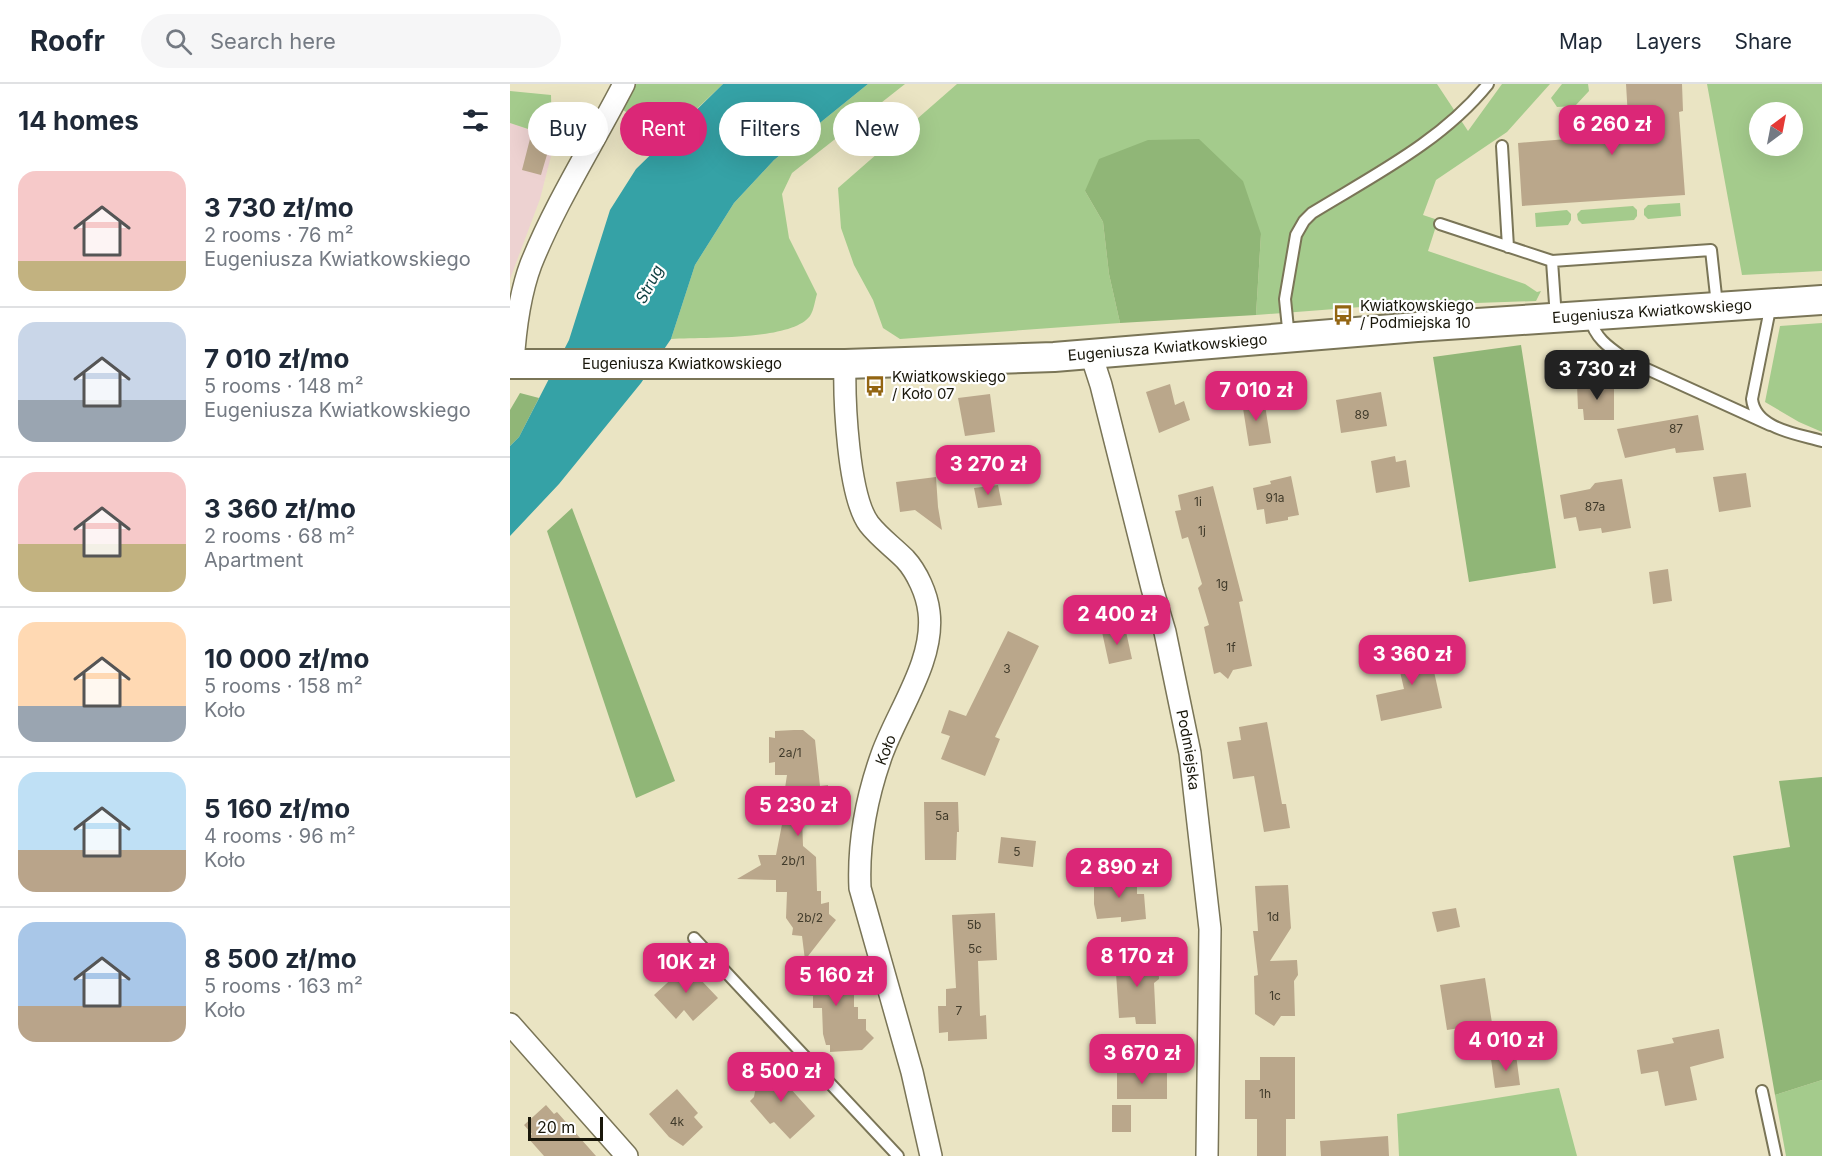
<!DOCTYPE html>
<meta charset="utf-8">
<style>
body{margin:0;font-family:Inter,sans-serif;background:#f6f6f7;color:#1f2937;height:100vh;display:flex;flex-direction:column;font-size:22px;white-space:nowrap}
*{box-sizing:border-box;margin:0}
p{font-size:20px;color:#747a83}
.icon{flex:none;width:33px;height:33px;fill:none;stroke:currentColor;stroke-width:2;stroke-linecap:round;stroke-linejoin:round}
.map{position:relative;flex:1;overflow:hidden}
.details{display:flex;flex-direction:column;background:#fff;width:510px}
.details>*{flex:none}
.top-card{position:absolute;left:18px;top:18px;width:570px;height:54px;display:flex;gap:12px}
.needle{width:39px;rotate:32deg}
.controls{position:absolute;left:1239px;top:18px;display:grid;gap:12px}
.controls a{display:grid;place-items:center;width:54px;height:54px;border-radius:50%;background:#fff;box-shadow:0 6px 24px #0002;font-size:30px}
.scale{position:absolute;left:18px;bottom:15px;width:75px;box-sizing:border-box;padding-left:6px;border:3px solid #19170b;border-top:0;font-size:16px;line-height:21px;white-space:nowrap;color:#19170b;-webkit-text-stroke:4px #fff;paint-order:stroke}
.price{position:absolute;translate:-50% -51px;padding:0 14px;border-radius:12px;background:#db2777;color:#fff;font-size:20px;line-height:39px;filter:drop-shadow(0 2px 3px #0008)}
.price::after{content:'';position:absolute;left:50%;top:36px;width:18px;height:14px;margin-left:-9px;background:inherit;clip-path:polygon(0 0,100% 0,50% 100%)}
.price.on{background:#222;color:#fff}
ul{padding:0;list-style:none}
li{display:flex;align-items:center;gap:18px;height:150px;padding:0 18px}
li+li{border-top:2px solid #e0e1e3}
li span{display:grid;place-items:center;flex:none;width:168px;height:120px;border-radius:18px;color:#555}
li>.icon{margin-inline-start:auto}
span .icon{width:72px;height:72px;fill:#fffc;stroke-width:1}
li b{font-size:26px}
h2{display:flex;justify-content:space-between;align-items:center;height:72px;padding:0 18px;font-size:26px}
.tag{padding:0 21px;border-radius:27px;background:#fff;box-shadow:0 6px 24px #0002;font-size:21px;line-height:54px}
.tag.on{background:#db2777;color:#fff}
header{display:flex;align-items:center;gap:36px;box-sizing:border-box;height:84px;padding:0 30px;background:#fff;border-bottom:2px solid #e0e1e3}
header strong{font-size:28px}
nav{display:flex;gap:33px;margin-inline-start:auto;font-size:21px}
.search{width:420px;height:54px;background:#f6f6f7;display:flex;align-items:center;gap:15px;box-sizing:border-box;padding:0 21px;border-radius:33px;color:#747a83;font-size:22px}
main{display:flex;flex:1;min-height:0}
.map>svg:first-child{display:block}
.commercial{fill:#edd2d1}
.green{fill:#a4cb8c;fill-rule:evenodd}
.forest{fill:#90b677}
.water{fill:#35a2a6}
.building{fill:#baa78b}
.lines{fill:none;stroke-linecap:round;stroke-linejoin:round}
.lane-casing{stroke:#7a7557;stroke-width:14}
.street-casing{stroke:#7a7557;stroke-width:24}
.secondary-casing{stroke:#7a7557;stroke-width:32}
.lane{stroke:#fff;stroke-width:10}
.street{stroke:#fff;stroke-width:21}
.secondary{stroke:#fff;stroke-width:28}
.labels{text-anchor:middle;stroke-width:4.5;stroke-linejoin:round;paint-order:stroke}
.number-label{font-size:12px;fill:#413b2b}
.poi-label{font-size:15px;fill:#19170b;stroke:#fff;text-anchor:start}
.street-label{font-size:15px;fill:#19170b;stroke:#fff}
.water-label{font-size:16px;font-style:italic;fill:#0e3f41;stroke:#fff}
</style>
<header>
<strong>Roofr</strong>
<div class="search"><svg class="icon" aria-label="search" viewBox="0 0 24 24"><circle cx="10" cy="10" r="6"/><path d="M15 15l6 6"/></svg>Search here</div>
<nav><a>Map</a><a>Layers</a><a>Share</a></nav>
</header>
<main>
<section class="details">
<h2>14 homes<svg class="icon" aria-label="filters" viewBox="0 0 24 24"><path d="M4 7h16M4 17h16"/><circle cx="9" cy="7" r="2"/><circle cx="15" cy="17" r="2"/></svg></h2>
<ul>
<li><span style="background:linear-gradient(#f6c9c9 75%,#c2b280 0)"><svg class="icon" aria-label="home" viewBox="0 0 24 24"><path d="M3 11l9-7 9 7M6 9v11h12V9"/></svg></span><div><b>3 730 zł/mo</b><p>2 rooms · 76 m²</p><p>Eugeniusza Kwiatkowskiego</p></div></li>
<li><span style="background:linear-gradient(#c9d6e8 65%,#9aa5b1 0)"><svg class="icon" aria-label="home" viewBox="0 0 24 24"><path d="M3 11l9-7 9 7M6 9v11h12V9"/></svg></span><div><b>7 010 zł/mo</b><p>5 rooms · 148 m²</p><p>Eugeniusza Kwiatkowskiego</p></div></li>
<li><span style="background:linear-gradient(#f6c9c9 60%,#c2b280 0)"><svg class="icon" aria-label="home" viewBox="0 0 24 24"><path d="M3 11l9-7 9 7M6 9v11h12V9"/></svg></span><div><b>3 360 zł/mo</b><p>2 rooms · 68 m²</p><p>Apartment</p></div></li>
<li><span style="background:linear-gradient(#ffd9b3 70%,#9aa5b1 0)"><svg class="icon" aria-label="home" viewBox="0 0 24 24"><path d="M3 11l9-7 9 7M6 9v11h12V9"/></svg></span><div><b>10 000 zł/mo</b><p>5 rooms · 158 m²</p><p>Koło</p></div></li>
<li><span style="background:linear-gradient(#bfe0f5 65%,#b9a48a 0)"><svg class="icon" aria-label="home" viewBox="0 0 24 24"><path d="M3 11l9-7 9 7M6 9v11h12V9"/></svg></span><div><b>5 160 zł/mo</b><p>4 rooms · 96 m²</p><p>Koło</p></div></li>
<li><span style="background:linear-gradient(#a9c7e8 70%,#b9a48a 0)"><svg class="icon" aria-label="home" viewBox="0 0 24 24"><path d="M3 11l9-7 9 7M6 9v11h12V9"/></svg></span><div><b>8 500 zł/mo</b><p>5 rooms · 163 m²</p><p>Koło</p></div></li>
</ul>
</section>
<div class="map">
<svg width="1312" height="1072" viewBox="0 0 1312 1072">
<rect width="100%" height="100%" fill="#eae4c3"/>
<path class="commercial" d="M 0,39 L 42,53 L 43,64 L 30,115 L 0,195 Z"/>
<path class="green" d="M 106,0 L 213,0 L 156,54 L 110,24 Z
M 358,0 L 395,0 L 282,89 L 272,110 L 279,154 L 307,210 C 305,216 304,226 300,232 C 281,257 193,253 161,255 L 185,181 L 224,119 L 264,76 Z
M 447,0 L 927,0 L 958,47 L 992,0 L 1040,0 L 997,48 L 926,96 L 913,131 L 928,136 L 918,167 L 1015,200 L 1027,208 L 1031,207 L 1026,217 L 851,223 L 746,231 L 751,150 L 575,107 L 593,138 L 599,190 L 610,239 L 390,255 L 373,244 L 363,216 L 344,181 L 331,144 L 328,104 Z
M 1052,0 L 1078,0 L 1079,7 L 1065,22 L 1047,23 L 1041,14 Z
M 1197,0 L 1312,0 L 1312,187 L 1232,191 ZM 1250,28 L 1282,28 L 1282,62 L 1250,62 Z
M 0,7 L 41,11 L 42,53 L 0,39 Z
M 1081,23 L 1098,44 L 1051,47 L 1050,42 L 1061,41 L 1070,28 Z
M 1170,119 L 1171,132 L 1138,135 L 1134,131 L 1134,125 L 1138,121 Z
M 1123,122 L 1127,126 L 1127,132 L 1124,136 L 1072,140 L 1068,136 L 1067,130 L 1071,126 Z
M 1057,126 L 1061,130 L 1061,136 L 1058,141 L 1026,143 L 1025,129 Z
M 1312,239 L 1312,348 L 1289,338 L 1255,318 L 1270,242 Z
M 1312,996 L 1312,1072 L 1276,1072 L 1265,1011 Z
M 1049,1004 L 1067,1072 L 889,1072 L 887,1030 Z"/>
<path class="forest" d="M 689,55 L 733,97 L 751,150 L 746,231 L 610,239 L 599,190 L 593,138 L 575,107 L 589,75 L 638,56 Z
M 1011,261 L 1046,484 L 959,498 L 923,273 Z
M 10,309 L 29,314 L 9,353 L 0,362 L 0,326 Z
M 62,424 L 165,697 L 126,714 L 37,447 Z
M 1312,693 L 1312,996 L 1265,1011 L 1223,772 L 1280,763 L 1269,697 Z"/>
<path class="water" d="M 213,0 L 358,0 L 264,76 L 224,119 L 185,181 L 161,255 L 131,299 L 49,400 L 0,452 L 0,362 L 9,353 L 59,256 L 100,126 L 126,85 Z"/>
<path class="building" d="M 1116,0 L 1172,0 L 1173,27 L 1169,28 L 1175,111 L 1012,122 L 1008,59 L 1119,50 Z
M 21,51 L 41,57 L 31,91 L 12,86 Z
M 660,300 L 665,321 L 674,317 L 680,336 L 649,349 L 636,308 Z
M 1067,300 L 1104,300 L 1104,336 L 1074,336 L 1073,325 L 1068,325 Z
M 871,308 L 877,342 L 831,349 L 826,316 Z
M 480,310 L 485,348 L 455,352 L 448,314 Z
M 754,315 L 761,359 L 739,362 L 732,318 Z
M 1188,331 L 1194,366 L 1166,369 L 1165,364 L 1115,374 L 1107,345 Z
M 885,372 L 886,378 L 896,376 L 900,403 L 866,409 L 861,377 Z
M 1236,389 L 1241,423 L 1209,428 L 1203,393 Z
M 781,392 L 789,431 L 778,433 L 778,436 L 756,440 L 754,425 L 747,426 L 743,404 L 761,400 L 760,397 Z
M 426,393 L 428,423 L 432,446 L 405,426 L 390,428 L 386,398 Z
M 1112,395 L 1121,444 L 1092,449 L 1091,444 L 1069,447 L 1066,433 L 1054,435 L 1050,411 L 1080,405 L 1085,399 Z
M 488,401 L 492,421 L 468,424 L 464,404 Z
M 703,402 L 733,517 L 729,518 L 742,582 L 723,586 L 718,595 L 710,588 L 704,590 L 694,543 L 699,541 L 688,504 L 692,500 L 678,453 L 672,455 L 665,427 L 671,426 L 668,411 Z
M 1158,485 L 1162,517 L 1143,520 L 1139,488 Z
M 615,543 L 622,575 L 599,580 L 592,548 Z
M 498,547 L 529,562 L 485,653 L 490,655 L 475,692 L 431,675 L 440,652 L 431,649 L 439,626 L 456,632 Z
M 918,560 L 932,624 L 871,637 L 866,611 L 894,605 L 885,566 Z
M 757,638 L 772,720 L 776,720 L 780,744 L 754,748 L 744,692 L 723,695 L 717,658 L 731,656 L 729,643 Z
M 284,646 L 293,646 L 305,656 L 310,702 L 318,701 L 318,713 L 325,720 L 312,734 L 292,734 L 293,762 L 306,773 L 307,807 L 311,807 L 311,820 L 319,818 L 319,830 L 326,836 L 295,876 L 292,852 L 282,851 L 283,844 L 276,834 L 277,808 L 266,808 L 266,796 L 227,795 L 251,781 L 248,771 L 266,771 L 276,720 L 273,717 L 277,691 L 265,691 L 265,678 L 259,679 L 259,653 L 265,654 L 265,647 Z
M 414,718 L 448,718 L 449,748 L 447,748 L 446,776 L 415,776 Z
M 491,753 L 526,757 L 523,783 L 488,779 Z
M 627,792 L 627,810 L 634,810 L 636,835 L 611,838 L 611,833 L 587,835 L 584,820 L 584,795 Z
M 778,801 L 781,844 L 760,877 L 787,876 L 788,891 L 784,897 L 785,932 L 771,932 L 764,942 L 745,930 L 744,892 L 748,891 L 743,847 L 748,847 L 745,802 Z
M 946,824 L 950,843 L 927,848 L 922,828 Z
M 485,829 L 487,876 L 468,877 L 470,932 L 476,931 L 477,955 L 438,957 L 438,948 L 429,949 L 428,922 L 436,922 L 436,905 L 446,904 L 442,831 Z
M 648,872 L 649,895 L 644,899 L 646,940 L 626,940 L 625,933 L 609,934 L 605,874 Z
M 180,878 L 194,892 L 190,895 L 208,914 L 183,937 L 174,926 L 166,935 L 144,911 Z
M 332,880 L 344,890 L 344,923 L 348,923 L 348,935 L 356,935 L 356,946 L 364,954 L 352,966 L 320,968 L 320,961 L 316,961 L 313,950 L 312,924 L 303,924 L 303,912 L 286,911 L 287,890 L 297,889 L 296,887 Z
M 975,894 L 982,939 L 937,946 L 930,901 Z
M 1209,945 L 1214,974 L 1180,983 L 1187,1016 L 1155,1022 L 1148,987 L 1131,990 L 1127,966 L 1164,959 L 1162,954 Z
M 1006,971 L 1010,1001 L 985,1004 L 981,975 Z
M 750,973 L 785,973 L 785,1035 L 776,1035 L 776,1072 L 747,1072 L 747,1035 L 735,1035 L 735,996 L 750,996 Z
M 270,982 L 274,987 L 280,987 L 280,994 L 285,999 L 280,1004 L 305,1032 L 280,1055 L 264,1038 L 260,1040 L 240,1017 L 244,1013 L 247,997 L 254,991 L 259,992 Z
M 657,987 L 657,1015 L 607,1015 L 607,989 Z
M 167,1005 L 188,1029 L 184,1033 L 193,1043 L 173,1062 L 159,1053 L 139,1030 Z
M 36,1021 L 44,1030 L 47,1028 L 86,1072 L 34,1072 L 18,1054 L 22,1050 L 14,1041 Z
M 602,1021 L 621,1021 L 621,1048 L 602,1048 Z
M 878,1052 L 879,1072 L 811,1072 L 810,1057 Z"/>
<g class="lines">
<g class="lane-casing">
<path id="lane" d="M 992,62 L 998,163
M 930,140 L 1042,177 L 1046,234
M 1042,177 L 1201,166 L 1207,221
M 1261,220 L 1242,315 C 1245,345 1288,350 1312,357
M 1080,234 C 1085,255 1100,264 1117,276 L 1260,341
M 779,254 L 775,215 L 786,151 L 794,137 L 802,129 C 864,91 932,57 978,0
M 184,854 L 388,1072
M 1252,1007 L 1266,1072"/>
</g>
<g class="street-casing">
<g id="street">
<path id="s1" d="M 581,270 L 591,301 L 642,504 L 655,548 L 680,669 L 700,845 L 697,1072"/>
<path d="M 3,280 C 5,247 9,212 21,180 C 46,118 83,60 114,0"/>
<path d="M 335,280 C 334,316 338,412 359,440 C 369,453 383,463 395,475 C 407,488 417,510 419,528 C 425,576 388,626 372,670 C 357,712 348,759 350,804 L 402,988 L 421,1072"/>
<path d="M 0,940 L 117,1072"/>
</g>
</g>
<g class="secondary-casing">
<g id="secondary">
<path id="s2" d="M 0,280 L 335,280 L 544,273 L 907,243 L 1312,216"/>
</g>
</g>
<use href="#lane" class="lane"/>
<use href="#street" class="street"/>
<use href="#secondary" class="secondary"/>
</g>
<defs>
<g id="bus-bare" transform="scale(1.62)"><path d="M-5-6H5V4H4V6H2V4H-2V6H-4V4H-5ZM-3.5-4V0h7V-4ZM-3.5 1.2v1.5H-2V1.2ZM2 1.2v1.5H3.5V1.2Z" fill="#936512" stroke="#fff" stroke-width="2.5" paint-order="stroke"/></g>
</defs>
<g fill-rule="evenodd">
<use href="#bus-bare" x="833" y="231"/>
<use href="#bus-bare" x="365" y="302"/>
</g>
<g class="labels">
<g class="number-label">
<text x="852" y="335">89</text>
<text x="1166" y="349">87</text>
<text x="765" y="418">91a</text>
<text x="688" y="422">1i</text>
<text x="1085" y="427">87a</text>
<text x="692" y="451">1j</text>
<text x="712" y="504">1g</text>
<text x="721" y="568">1f</text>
<text x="497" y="589">3</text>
<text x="280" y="673">2a/1</text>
<text x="432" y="736">5a</text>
<text x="507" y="772">5</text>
<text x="283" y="781">2b/1</text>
<text x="763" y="837">1d</text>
<text x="300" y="838">2b/2</text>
<text x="464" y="845">5b</text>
<text x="465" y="869">5c</text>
<text x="765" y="916">1c</text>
<text x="449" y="931">7</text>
<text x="755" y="1014">1h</text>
<text x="167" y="1042">4k</text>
</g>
<g class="poi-label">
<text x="850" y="227">Kwiatkowskiego<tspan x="850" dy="17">/ Podmiejska 10</tspan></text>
<text x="382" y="298">Kwiatkowskiego<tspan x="382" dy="17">/ Koło 07</tspan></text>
</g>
<g class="street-label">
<text dy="5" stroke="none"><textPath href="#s2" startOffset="1144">Eugeniusza Kwiatkowskiego</textPath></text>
<text dy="5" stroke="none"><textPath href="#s2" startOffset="658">Eugeniusza Kwiatkowskiego</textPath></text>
<text dy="5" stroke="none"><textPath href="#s2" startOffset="172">Eugeniusza Kwiatkowskiego</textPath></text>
<text transform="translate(376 666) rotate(-69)" y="5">Koło</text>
<text dy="5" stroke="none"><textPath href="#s1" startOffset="408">Podmiejska</textPath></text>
</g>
<g class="water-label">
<text transform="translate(139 200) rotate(-62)" y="6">Strug</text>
</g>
</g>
</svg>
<div class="controls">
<a><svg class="needle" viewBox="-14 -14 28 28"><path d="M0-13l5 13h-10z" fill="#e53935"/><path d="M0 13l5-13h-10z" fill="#747a83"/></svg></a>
</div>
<div class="scale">20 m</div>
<b class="price" style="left:1102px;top:72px">6 260 zł</b>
<b class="price on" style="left:1087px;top:317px">3 730 zł</b>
<b class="price" style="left:746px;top:338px">7 010 zł</b>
<b class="price" style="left:478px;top:412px">3 270 zł</b>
<b class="price" style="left:607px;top:562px">2 400 zł</b>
<b class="price" style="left:902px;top:602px">3 360 zł</b>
<b class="price" style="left:288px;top:753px">5 230 zł</b>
<b class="price" style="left:609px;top:815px">2 890 zł</b>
<b class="price" style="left:627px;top:904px">8 170 zł</b>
<b class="price" style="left:176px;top:910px">10K zł</b>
<b class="price" style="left:326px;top:923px">5 160 zł</b>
<b class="price" style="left:996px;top:988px">4 010 zł</b>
<b class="price" style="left:632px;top:1001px">3 670 zł</b>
<b class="price" style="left:271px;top:1019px">8 500 zł</b>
<div class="top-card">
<a class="tag">Buy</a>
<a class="tag on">Rent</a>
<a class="tag">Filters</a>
<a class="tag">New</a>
</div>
</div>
</main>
